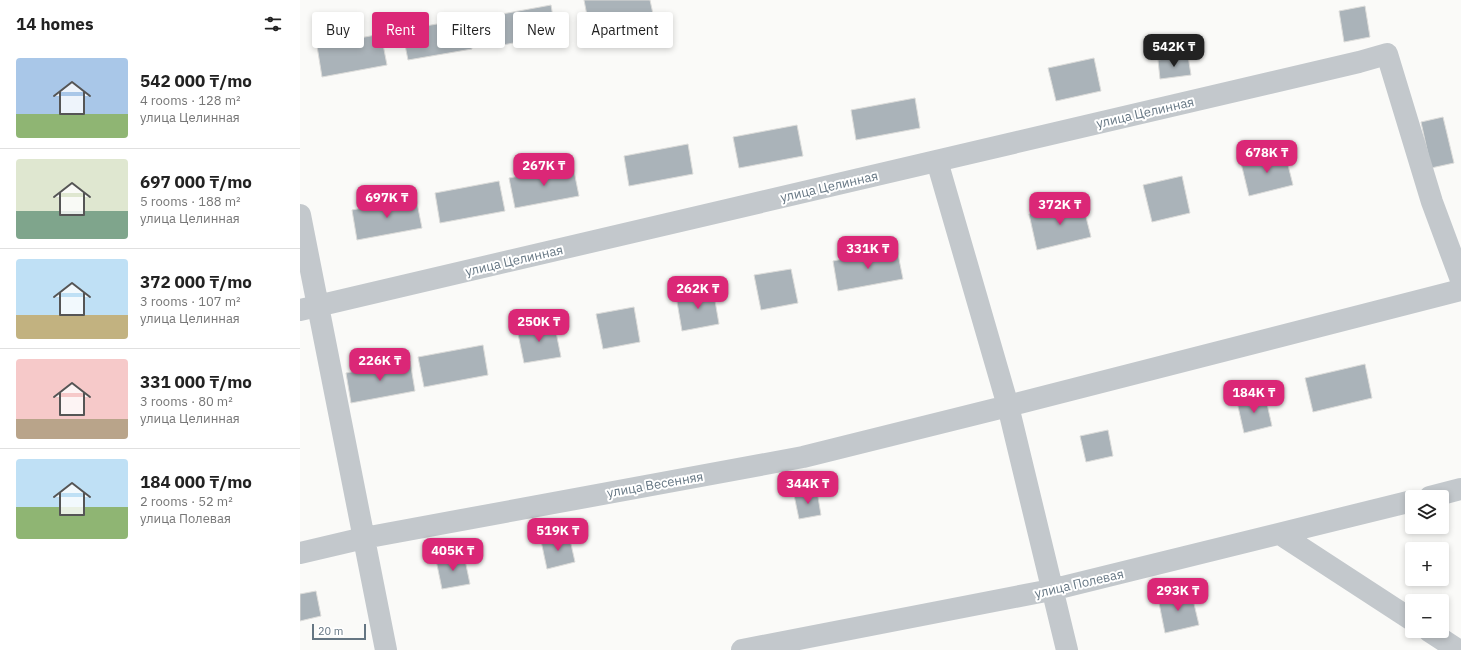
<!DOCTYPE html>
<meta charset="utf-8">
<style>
body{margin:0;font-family:"IBM Plex Sans",sans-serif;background:#f6f6f6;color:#222;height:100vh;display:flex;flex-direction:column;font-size:15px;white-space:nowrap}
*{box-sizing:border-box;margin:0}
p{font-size:13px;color:#767676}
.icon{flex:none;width:22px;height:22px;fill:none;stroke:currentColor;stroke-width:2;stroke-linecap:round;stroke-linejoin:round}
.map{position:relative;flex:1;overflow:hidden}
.side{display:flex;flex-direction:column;background:#fff;width:300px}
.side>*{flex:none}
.hud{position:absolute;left:12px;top:12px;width:380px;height:36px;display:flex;gap:8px}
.tools{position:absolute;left:1105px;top:490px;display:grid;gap:8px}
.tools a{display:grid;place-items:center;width:44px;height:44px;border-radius:4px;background:#fff;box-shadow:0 2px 6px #0003;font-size:20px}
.scale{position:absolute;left:12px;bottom:10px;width:54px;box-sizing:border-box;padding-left:4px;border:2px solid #657683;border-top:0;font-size:11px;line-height:14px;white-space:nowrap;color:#657683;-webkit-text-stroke:3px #fff;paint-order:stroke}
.price{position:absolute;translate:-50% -34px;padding:0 9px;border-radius:8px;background:#db2777;color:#fff;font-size:13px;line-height:26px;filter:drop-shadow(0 1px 2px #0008)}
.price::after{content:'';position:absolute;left:50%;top:24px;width:12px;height:9px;margin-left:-6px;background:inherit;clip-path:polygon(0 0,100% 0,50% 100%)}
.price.current{background:#222;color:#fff}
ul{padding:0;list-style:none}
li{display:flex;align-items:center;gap:12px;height:100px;padding:0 16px}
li+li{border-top:1px solid #e0e0e0}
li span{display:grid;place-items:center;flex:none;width:112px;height:80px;border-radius:4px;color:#555}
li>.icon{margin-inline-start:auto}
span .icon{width:48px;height:48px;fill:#fffc;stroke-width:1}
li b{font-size:17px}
h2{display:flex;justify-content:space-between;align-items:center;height:48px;padding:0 16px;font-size:17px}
.pill{padding:0 14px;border-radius:4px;background:#fff;box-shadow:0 2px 6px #0003;font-size:14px;line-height:36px}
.pill.current{background:#db2777;color:#fff}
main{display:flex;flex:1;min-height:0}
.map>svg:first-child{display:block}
.building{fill:#aab3b9;stroke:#dcdcda}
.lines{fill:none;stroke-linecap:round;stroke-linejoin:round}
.minor{stroke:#c3c8cc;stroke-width:22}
.labels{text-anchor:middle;stroke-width:4;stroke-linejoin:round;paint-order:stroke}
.street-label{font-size:13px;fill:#657683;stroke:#fff}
</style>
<main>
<section class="side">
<h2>14 homes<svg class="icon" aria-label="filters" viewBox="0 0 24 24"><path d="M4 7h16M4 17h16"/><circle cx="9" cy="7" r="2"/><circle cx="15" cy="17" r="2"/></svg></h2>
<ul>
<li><span style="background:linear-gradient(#a9c7e8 70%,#8fb573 0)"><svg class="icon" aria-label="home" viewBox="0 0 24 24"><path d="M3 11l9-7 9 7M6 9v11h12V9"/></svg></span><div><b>542 000 ₸/mo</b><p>4 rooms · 128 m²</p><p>улица Целинная</p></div></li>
<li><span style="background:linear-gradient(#dfe7d0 65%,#7fa58c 0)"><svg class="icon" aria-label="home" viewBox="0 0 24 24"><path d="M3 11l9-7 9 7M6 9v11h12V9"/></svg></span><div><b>697 000 ₸/mo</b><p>5 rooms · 188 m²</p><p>улица Целинная</p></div></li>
<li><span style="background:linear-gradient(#bfe0f5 70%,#c2b280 0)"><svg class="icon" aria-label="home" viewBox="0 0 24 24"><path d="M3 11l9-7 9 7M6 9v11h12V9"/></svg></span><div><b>372 000 ₸/mo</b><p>3 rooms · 107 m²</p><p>улица Целинная</p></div></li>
<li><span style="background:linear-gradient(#f6c9c9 75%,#b9a48a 0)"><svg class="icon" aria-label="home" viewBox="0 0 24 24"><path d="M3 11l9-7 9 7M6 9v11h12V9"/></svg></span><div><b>331 000 ₸/mo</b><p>3 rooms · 80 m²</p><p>улица Целинная</p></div></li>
<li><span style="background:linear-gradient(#bfe0f5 60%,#8fb573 0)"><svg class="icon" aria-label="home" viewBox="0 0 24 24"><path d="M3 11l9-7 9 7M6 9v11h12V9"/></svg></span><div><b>184 000 ₸/mo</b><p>2 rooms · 52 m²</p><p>улица Полевая</p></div></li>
</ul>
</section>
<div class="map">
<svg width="1161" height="650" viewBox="0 0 1161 650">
<rect width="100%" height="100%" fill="#fafaf8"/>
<path class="building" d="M 284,0 L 350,0 L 353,14 L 289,26 Z
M 251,5 L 256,35 L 192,47 L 186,17 Z
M 1065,6 L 1070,37 L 1044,42 L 1039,11 Z
M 166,19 L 172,49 L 108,60 L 102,30 Z
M 81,34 L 87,65 L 22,77 L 17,46 Z
M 888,56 L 891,75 L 860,79 L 858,60 Z
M 794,58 L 801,91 L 756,101 L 748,68 Z
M 615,98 L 620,128 L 556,140 L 551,110 Z
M 1143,117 L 1154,163 L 1131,168 L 1121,122 Z
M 497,125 L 503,156 L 439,168 L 433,137 Z
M 388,144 L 393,174 L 329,186 L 324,156 Z
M 985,153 L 993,185 L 949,196 L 941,163 Z
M 273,166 L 279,196 L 215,208 L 209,178 Z
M 882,176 L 890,213 L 852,222 L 843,185 Z
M 199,181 L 205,211 L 140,223 L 135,193 Z
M 116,198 L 122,228 L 57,240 L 52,210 Z
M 782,201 L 791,237 L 737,250 L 729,214 Z
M 597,249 L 603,279 L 538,291 L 533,261 Z
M 491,269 L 498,303 L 461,310 L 454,275 Z
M 413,289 L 419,324 L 382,331 L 376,296 Z
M 334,307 L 340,342 L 303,349 L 296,314 Z
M 254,322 L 261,357 L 224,363 L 217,329 Z
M 183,345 L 188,375 L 124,387 L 118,357 Z
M 110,361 L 115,391 L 51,403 L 46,373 Z
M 1065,364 L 1072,398 L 1013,412 L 1005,378 Z
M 965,395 L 972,426 L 944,433 L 937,402 Z
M 808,430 L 813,456 L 786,462 L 780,436 Z
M 517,491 L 521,515 L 499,519 L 494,495 Z
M 269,535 L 275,562 L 247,569 L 241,541 Z
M 164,555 L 170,584 L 142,589 L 136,560 Z
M 16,591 L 21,616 L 0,621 L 0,594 Z
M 891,591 L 899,625 L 865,633 L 858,598 Z"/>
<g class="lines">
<path class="minor" d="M 637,161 L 708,406 L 767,650
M 0,215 L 86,650
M 0,310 L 1059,62 L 1087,54 L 1132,202 L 1161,280
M 1130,497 L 1161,489
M 980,534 L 1112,620
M 0,553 L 64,538 L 503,457 L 708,406 L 1161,290
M 1129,631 L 1158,650
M 442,650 L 751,590 L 1112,501"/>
</g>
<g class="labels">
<g class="street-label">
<text transform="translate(845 112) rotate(-13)" y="5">улица Целинная</text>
<text transform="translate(529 186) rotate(-13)" y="5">улица Целинная</text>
<text transform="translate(214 260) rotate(-13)" y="5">улица Целинная</text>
<text transform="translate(355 484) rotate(-10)" y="5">улица Весенняя</text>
<text transform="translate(779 583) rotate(-13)" y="5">улица Полевая</text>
</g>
</g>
</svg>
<div class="tools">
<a><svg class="icon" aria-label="layers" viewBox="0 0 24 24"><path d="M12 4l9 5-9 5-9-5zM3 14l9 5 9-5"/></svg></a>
<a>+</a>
<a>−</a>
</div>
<div class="scale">20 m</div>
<b class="price current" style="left:874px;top:68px">542K ₸</b>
<b class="price" style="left:967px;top:174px">678K ₸</b>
<b class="price" style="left:244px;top:187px">267K ₸</b>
<b class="price" style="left:87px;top:219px">697K ₸</b>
<b class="price" style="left:760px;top:226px">372K ₸</b>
<b class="price" style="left:568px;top:270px">331K ₸</b>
<b class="price" style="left:398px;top:310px">262K ₸</b>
<b class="price" style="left:239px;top:343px">250K ₸</b>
<b class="price" style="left:80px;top:382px">226K ₸</b>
<b class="price" style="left:954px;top:414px">184K ₸</b>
<b class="price" style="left:508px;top:505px">344K ₸</b>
<b class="price" style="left:258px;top:552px">519K ₸</b>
<b class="price" style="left:153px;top:572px">405K ₸</b>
<b class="price" style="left:878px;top:612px">293K ₸</b>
<div class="hud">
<a class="pill">Buy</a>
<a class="pill current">Rent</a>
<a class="pill">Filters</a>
<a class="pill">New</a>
<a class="pill">Apartment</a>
</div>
</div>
</main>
